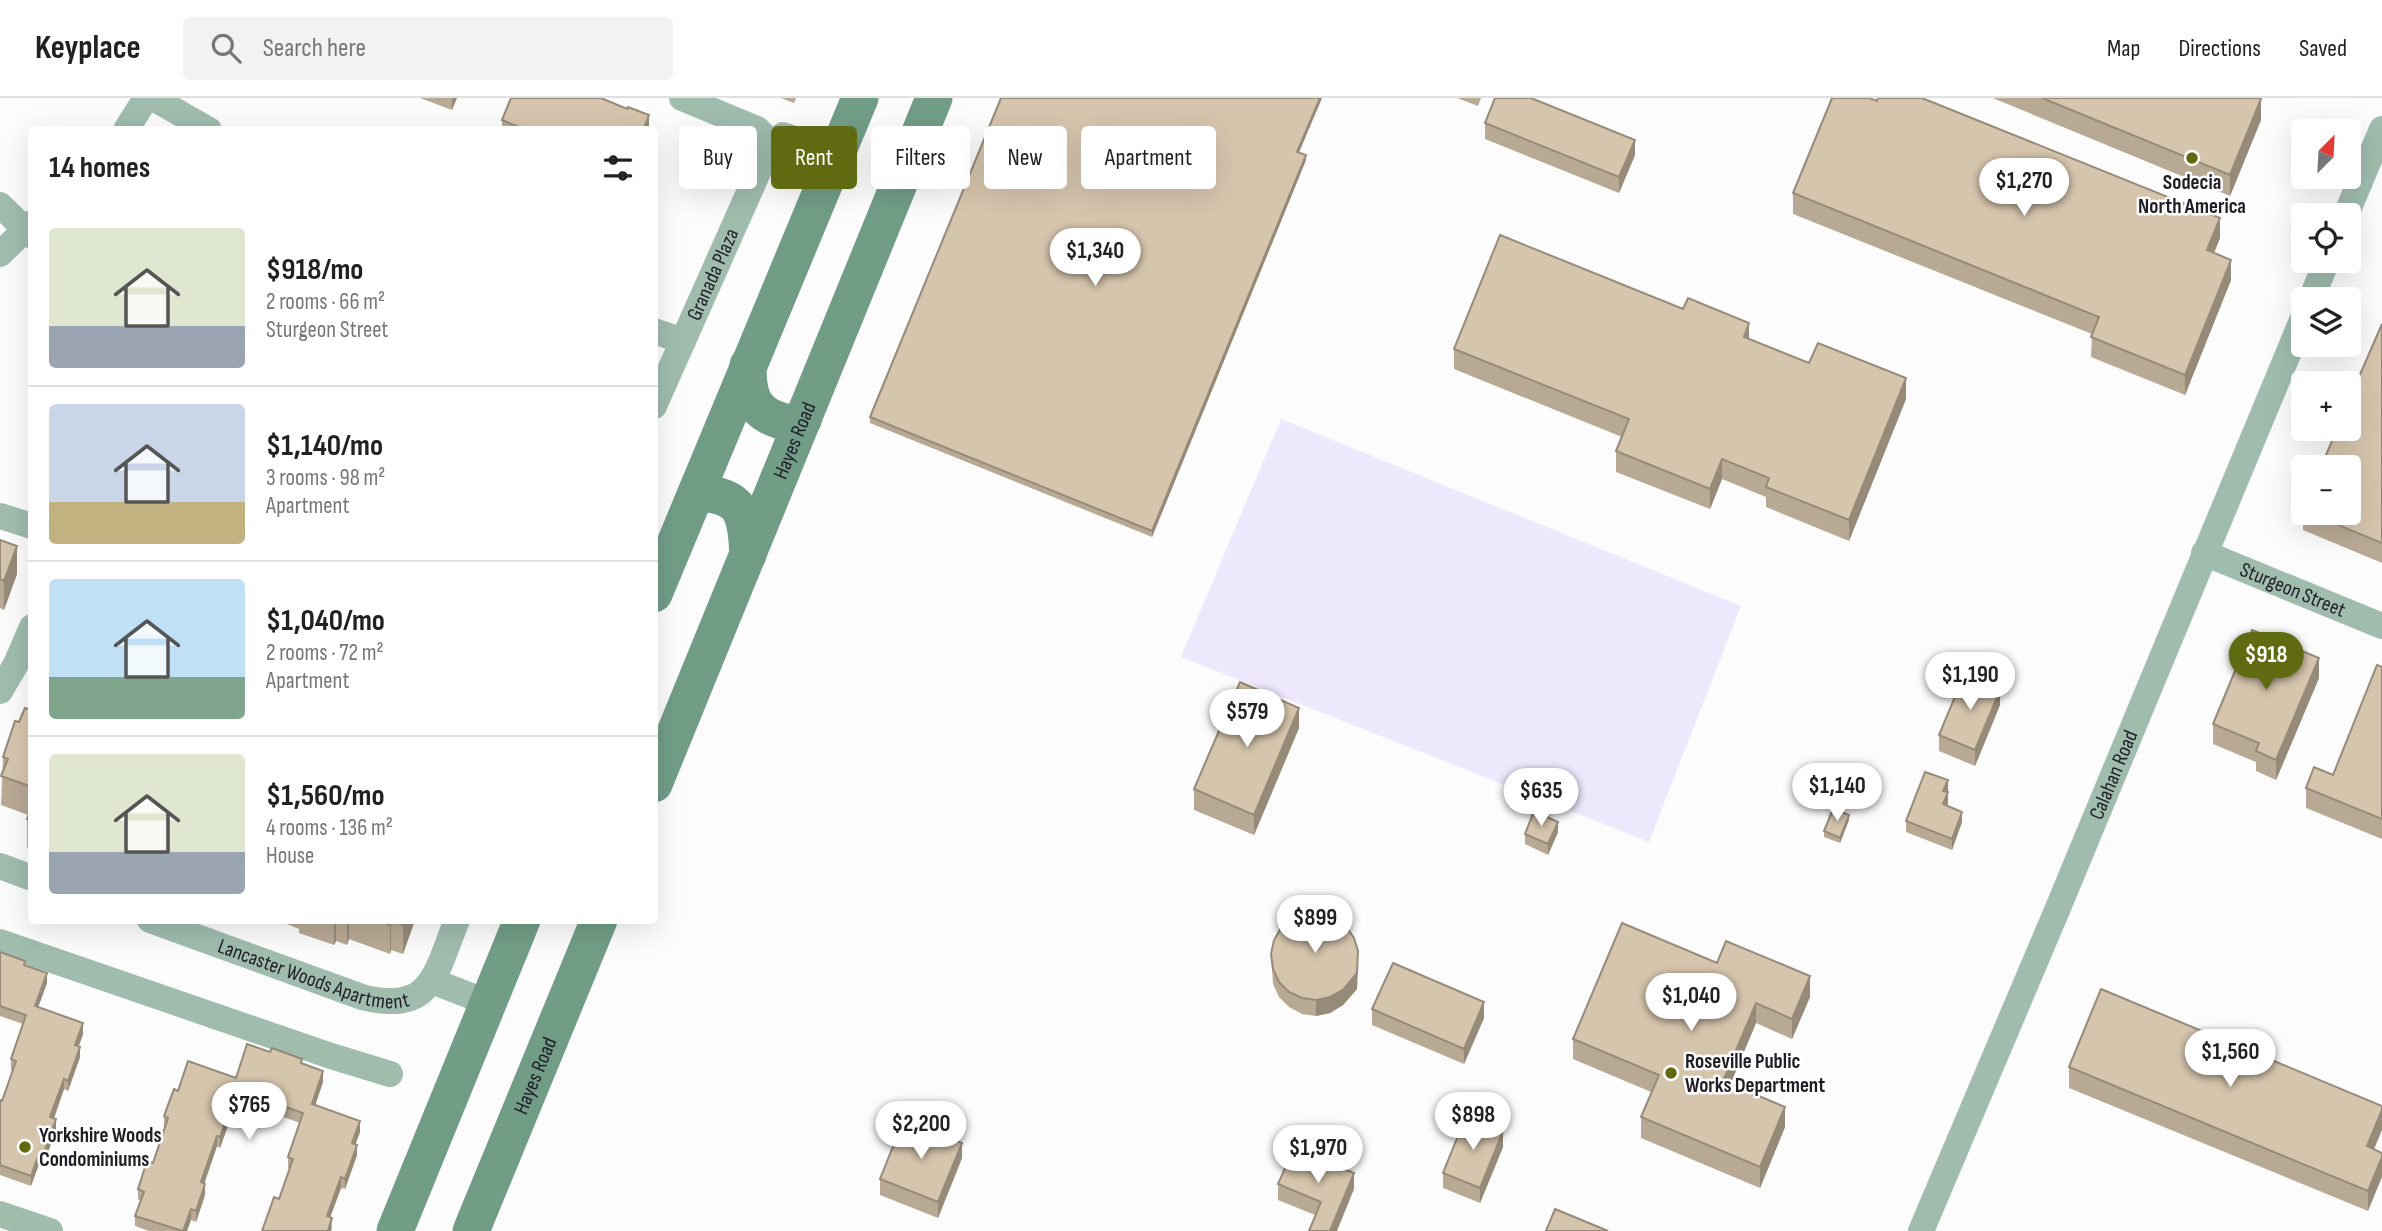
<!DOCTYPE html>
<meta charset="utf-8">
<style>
body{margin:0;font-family:"Sofia Sans Condensed",sans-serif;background:#f2f2f2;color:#222;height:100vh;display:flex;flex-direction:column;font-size:26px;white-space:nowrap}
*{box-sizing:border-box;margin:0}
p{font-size:23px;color:#767676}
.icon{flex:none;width:38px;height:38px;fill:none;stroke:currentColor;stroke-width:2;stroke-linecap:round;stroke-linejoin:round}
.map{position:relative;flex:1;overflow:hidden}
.drawer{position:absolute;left:28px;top:28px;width:630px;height:798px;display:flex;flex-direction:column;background:#fff;border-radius:7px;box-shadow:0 7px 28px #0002}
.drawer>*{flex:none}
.top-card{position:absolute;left:679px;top:28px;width:665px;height:63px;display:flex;gap:14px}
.needle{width:46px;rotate:24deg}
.fabs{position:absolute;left:2291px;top:21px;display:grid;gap:14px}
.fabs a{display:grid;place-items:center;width:70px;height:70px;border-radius:7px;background:#fff;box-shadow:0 7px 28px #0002;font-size:35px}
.price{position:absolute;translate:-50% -60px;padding:0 16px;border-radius:24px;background:#fff;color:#222;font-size:23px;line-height:46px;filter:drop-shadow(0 2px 4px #0008)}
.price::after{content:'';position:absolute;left:50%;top:42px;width:21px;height:16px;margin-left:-10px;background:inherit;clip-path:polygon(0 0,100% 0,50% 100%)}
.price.active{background:#606b11;color:#fff}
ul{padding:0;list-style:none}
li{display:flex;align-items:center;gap:21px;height:175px;padding:0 21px}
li+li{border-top:2px solid #e0e0e0}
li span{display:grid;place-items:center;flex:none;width:196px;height:140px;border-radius:7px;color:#555}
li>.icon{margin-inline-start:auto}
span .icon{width:84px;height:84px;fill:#fffc;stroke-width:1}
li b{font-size:30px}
h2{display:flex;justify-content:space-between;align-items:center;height:84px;padding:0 21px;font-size:30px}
.tag{padding:0 24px;border-radius:7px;background:#fff;box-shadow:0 7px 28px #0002;font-size:24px;line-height:63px}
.tag.active{background:#606b11;color:#fff}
header{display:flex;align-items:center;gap:42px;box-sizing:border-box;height:98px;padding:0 35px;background:#fff;border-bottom:2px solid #e0e0e0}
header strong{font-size:33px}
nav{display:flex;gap:38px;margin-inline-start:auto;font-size:24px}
.search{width:490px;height:63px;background:#f2f2f2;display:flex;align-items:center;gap:18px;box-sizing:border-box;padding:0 24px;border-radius:7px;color:#767676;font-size:26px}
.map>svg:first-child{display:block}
.green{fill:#eee8fd}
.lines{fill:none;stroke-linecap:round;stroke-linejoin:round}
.street{stroke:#9fbcad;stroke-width:26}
.secondary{stroke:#719d87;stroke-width:37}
.wall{fill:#b8a995}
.shaded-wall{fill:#968a79}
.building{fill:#d6c5ad;stroke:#968a79;stroke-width:2}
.poi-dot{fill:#606b11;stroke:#fff;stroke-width:2.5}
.labels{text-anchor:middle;stroke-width:5;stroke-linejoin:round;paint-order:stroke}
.poi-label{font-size:21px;font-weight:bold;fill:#201d27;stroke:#fff;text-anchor:start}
.street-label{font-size:21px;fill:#201d27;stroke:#fff}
</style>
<header>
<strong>Keyplace</strong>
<div class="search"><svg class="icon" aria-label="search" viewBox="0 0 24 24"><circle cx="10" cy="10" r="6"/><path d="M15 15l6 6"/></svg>Search here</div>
<nav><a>Map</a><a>Directions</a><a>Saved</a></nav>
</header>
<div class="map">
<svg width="2382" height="1133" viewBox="0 0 2382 1133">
<rect width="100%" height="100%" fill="#fcfcfc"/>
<path class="green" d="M 1281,321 L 1741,508 L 1649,744 L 1181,559 Z"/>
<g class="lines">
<g class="street">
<path d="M 153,0 L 209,32"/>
<path d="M 682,0 L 757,31 L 771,45 L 777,62 L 827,81"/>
<path d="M 126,32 L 146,0"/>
<path d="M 771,45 L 783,37 L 838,56"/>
<path d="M 0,107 L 32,138"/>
<path d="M 2346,117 L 2382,31"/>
<path d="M 0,156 L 32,125"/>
<path d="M 2311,201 L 2327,163"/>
<path d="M 654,233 L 683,243"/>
<path id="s1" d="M 654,308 L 771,45"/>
<path d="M 0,418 L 32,428"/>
<path id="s2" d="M 2204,455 L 2382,528"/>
<path d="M 0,593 L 16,566 L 32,529"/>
<path d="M 0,768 L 32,780"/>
<path id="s3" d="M 150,822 L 362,899 C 432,917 435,876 457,822"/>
<path d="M 0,844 L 331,958 L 390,976"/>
<path d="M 432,883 L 489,905"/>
<path d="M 0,1116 L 50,1133"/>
<path id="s4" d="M 1921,1133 L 2055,817 L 2303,220"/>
</g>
<g class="secondary">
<path d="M 748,267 C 748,291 750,312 776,321 C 785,325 794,326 803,322"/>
<path d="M 696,395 C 743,397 746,415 748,457"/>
<path d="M 654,496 L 860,0"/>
<path id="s5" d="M 654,686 L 934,0"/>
<path d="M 395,1133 L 522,822"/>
<path id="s6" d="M 471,1133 L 599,822"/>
</g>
</g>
<path class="wall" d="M 420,0 L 457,0 L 452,12 Z
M 781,0 L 796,0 L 794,5 Z
M 1001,0 L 1322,0 L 1299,54 L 1306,62 L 1152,439 L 870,325 L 870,319 Z
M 1457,0 L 1481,0 L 1478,8 Z
M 1993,0 L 2258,0 L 2261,22 L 2230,98 Z
M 502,22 L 649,28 L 647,32 L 502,32 Z
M 1485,25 L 1635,57 L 1619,95 L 1485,41 Z
M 1793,95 L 2220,140 L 2214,155 L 2231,182 L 2185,297 L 2091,259 L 2092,236 L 1793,116 Z
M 2382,226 L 2382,465 L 2303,432 L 2303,412 L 2303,415 L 2348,415 Z
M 1749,241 L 1809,265 L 1906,301 L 1849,443 L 1766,409 L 1766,399 L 1722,381 L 1710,411 L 1616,374 L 1616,353 L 1622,339 L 1454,271 L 1454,251 Z
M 0,442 L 17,476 L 4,512 L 0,510 Z
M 2382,569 L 2382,741 L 2306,710 L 2306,690 L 2333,677 Z
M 2319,580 L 2276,682 L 2256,673 L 2256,664 L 2213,646 L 2213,626 Z
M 2000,607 L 1975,668 L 1939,653 L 1939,637 Z
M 32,612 L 32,752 L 27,750 L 27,721 L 28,717 L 1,707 L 3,659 L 19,624 Z
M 1299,630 L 1254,737 L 1194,712 L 1194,691 Z
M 1948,693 L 1948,705 L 1946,707 L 1962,724 L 1952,752 L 1906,734 L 1906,723 Z
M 1849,722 L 1840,745 L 1824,739 L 1824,733 Z
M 1558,734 L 1548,757 L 1525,746 L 1525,736 Z
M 277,822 L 415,822 L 403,856 L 391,852 L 390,856 L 349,841 L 347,847 L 336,843 L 334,847 L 299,835 L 299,831 Z
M 1344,825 L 1358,869 L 1357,891 L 1343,907 L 1330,915 L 1316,918 L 1302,916 L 1289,909 L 1279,899 L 1273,886 L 1271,856 Z
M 0,854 L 25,867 L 47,885 L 38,909 L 83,936 L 79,948 L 80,959 L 68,993 L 64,991 L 54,1021 L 56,1032 L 43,1068 L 39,1066 L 31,1088 L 0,1077 L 0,1002 L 2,1003 L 13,972 L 11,972 L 11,961 L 23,926 L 0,918 Z
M 1717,865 L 1810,899 L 1792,941 L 1756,925 L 1730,986 L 1785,1029 L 1760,1090 L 1641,1040 L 1641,1019 L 1651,994 L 1573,961 L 1573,941 Z
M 1372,911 L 1484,920 L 1464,966 L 1372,927 Z
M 302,966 L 323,984 L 315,1007 L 360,1034 L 355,1046 L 357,1057 L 345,1091 L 341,1090 L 330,1119 L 332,1130 L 331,1133 L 262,1133 L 279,1101 L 289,1070 L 288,1070 L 288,1059 L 300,1025 L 237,1002 L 220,1050 L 217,1048 L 204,1086 L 205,1097 L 196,1124 L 191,1122 L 187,1133 L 149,1133 L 135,1128 L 135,1118 L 140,1103 L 138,1101 L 138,1091 L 153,1065 L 165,1029 L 164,1029 L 164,1018 L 178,993 Z
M 2069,969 L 2374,1051 L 2368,1113 L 2069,990 Z
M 1503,1049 L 1480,1105 L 1443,1090 L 1443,1075 Z
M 962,1060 L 938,1120 L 880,1097 L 880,1081 Z
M 1278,1086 L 1354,1091 L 1315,1117 L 1278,1102 Z"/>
<path class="shaded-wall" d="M 452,0 L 457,0 L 452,12 Z
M 1320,0 L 1322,0 L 1297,59 L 1297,54 Z
M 2261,1 L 2261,22 L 2230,98 L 2230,77 Z
M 649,17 L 649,28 L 647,32 L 643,32 Z
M 1635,42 L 1635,57 L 1619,95 L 1619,79 Z
M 1306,57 L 1306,62 L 1152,439 L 1152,433 Z
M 2220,120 L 2220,140 L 2207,172 L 2207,152 Z
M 2231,162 L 2231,182 L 2185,297 L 2185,277 Z
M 1749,225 L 1749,245 L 1744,239 Z
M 1906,280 L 1906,301 L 1849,443 L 1849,422 Z
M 1722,361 L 1722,381 L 1710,411 L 1710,391 Z
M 17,448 L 17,476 L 4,512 L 4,483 Z
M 2319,560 L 2319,580 L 2276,682 L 2276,662 Z
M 2000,592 L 2000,607 L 1975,668 L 1975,652 Z
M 1299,610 L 1299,630 L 1254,737 L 1254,717 Z
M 1948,682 L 1948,693 L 1943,703 L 1943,693 Z
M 1948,694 L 1948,705 L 1943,717 L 1943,706 Z
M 1962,714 L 1962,724 L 1952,752 L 1952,741 Z
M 1849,717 L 1849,722 L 1840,745 L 1840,740 Z
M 1558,724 L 1558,734 L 1548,757 L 1548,746 Z
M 334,822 L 336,822 L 336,843 L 334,847 Z
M 347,822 L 349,822 L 349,841 L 347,847 Z
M 405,822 L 415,822 L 403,856 L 403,827 Z
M 391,823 L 391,852 L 390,856 L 390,827 Z
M 1358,853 L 1357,891 L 1343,907 L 1330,915 L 1316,918 L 1316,902 Z
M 47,875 L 47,885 L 35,918 L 35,908 Z
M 1810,878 L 1810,899 L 1792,941 L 1792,921 Z
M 1484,904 L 1484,920 L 1464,966 L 1464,951 Z
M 1756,905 L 1756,925 L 1723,1004 L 1723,983 Z
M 83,925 L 83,936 L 75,958 L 75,947 Z
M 80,949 L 80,959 L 68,993 L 68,983 Z
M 323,973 L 323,984 L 312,1017 L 312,1006 Z
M 64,981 L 64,991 L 50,1030 L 50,1019 Z
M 237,992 L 237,1002 L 220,1050 L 220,1039 Z
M 1785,1009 L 1785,1029 L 1760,1090 L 1760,1069 Z
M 2382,1012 L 2382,1032 L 2367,1068 L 2367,1048 Z
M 56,1021 L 56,1032 L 43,1068 L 43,1057 Z
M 360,1023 L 360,1034 L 352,1056 L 352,1045 Z
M 1503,1033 L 1503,1049 L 1480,1105 L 1480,1090 Z
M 217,1038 L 217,1048 L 201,1095 L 201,1084 Z
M 962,1045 L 962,1060 L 938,1120 L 938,1104 Z
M 357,1047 L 357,1057 L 345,1091 L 345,1081 Z
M 39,1056 L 39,1066 L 31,1088 L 31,1078 Z
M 2382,1059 L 2382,1079 L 2368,1113 L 2368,1093 Z
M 1354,1075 L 1354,1091 L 1337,1133 L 1330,1133 Z
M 341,1079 L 341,1090 L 327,1128 L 327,1118 Z
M 205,1086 L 205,1097 L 196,1124 L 196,1113 Z
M 191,1111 L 191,1122 L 187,1133 L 183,1133 Z
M 332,1120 L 331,1133 L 328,1133 Z"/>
<path class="building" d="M 511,0 L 601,0 L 627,11 L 628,9 L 649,17 L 643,32 L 526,32 L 502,22 Z
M 1001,0 L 1320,0 L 1297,54 L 1306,57 L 1152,433 L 870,319 Z
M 1495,0 L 1531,0 L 1635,42 L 1619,79 L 1485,25 Z
M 1832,0 L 1869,0 L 1877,3 L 1878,0 L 1922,0 L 2220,120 L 2207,152 L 2231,162 L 2185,277 L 2091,239 L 2099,219 L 1793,95 Z
M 2042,0 L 2258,0 L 2261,1 L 2230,77 Z
M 1500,137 L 1683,211 L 1688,200 L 1749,225 L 1744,239 L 1809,265 L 1818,245 L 1906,280 L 1849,422 L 1766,389 L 1769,380 L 1722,361 L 1710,391 L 1616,353 L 1629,321 L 1454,251 Z
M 2382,226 L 2382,445 L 2309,415 L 2348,415 L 2348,369 L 2321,369 L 2337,331 L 2348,331 L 2348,304 Z
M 0,442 L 17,448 L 4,483 L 0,481 Z
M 2252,532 L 2319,560 L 2276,662 L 2256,653 L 2259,645 L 2213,626 Z
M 2377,567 L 2382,569 L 2382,721 L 2306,690 L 2314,669 L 2333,677 Z
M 1964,577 L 2000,592 L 1975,652 L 1939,637 Z
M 1240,584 L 1299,610 L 1254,717 L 1194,691 Z
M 25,610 L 32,612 L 32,689 L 1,678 L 8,661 L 3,659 L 15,623 L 19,624 Z
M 1925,674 L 1948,682 L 1943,693 L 1948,694 L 1943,706 L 1962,714 L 1952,741 L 1906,723 Z
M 32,708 L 32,723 L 27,721 Z
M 1833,711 L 1849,717 L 1840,740 L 1824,733 Z
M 1534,713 L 1558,724 L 1548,746 L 1525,736 Z
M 1326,808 L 1344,815 L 1341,821 L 1354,840 L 1358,853 L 1357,875 L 1343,892 L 1330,899 L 1316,902 L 1302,900 L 1289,894 L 1279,884 L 1273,871 L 1271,856 L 1274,842 L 1281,830 L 1293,821 L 1306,816 L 1323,815 Z
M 378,822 L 405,822 L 403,827 L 391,823 L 390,827 Z
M 1622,825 L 1717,865 L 1726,843 L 1810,878 L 1792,921 L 1756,905 L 1723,983 L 1785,1009 L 1760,1069 L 1641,1019 L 1659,977 L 1573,941 Z
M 0,854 L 25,863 L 24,867 L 47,875 L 35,908 L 83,925 L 75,947 L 80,949 L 68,983 L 64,981 L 50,1019 L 56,1021 L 43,1057 L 39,1056 L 31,1078 L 0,1067 L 0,1002 L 2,1003 L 16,963 L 11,961 L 26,917 L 0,908 Z
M 1393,865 L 1484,904 L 1464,951 L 1372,911 Z
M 2101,891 L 2382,1008 L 2382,1012 L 2367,1048 L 2382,1055 L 2382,1059 L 2368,1093 L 2069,969 Z
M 247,946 L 270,954 L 272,950 L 302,961 L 301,965 L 323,973 L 312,1006 L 360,1023 L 352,1045 L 357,1047 L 345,1081 L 341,1079 L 327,1118 L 332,1120 L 328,1133 L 262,1133 L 274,1099 L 279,1101 L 293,1061 L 288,1059 L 303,1015 L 237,992 L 220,1039 L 217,1038 L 201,1084 L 205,1086 L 196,1113 L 191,1111 L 183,1133 L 135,1118 L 144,1094 L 138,1091 L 147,1063 L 153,1065 L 168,1020 L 164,1018 L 174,991 L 178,993 L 188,963 L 236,980 Z
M 1466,1018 L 1503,1033 L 1480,1090 L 1443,1075 Z
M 904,1021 L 962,1045 L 938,1104 L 880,1081 Z
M 1294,1050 L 1354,1075 L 1330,1133 L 1309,1133 L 1321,1104 L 1278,1086 Z
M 1555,1111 L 1608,1133 L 1546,1133 Z"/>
<g class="poi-dot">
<circle cx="2192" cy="60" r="7"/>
<circle cx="1671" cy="975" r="7"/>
<circle cx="25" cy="1049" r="7"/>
</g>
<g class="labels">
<g class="poi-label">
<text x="2192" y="91" text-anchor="middle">Sodecia<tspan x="2192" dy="24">North America</tspan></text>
<text x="1685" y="970">Roseville Public<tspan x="1685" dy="24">Works Department</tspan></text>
<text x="39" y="1044">Yorkshire Woods<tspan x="39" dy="24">Condominiums</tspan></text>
</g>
<g class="street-label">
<text dy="7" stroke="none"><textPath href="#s1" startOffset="144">Granada Plaza</textPath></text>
<text dy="7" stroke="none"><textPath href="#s5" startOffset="371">Hayes Road</textPath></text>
<text dy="7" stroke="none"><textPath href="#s2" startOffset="96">Sturgeon Street</textPath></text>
<text dy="7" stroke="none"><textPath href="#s4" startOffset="495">Calahan Road</textPath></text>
<text dy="7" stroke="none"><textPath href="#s3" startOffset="173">Lancaster Woods Apartment</textPath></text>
<text dy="7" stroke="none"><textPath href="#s6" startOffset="168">Hayes Road</textPath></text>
</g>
</g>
</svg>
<div class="fabs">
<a><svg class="needle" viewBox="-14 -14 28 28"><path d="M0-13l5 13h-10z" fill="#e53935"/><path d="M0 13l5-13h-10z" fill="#767676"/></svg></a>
<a><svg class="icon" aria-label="locate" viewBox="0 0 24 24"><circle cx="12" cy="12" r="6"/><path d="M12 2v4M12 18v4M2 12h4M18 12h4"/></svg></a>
<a><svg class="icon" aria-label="layers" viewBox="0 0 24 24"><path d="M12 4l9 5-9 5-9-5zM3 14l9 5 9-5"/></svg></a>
<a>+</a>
<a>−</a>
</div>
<b class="price" style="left:2024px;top:120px">$1,270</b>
<b class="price" style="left:1095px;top:190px">$1,340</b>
<b class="price active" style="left:2266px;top:594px">$918</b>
<b class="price" style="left:1970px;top:614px">$1,190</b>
<b class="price" style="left:1247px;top:651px">$579</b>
<b class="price" style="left:1837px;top:725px">$1,140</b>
<b class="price" style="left:1541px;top:730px">$635</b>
<b class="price" style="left:1315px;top:857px">$899</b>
<b class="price" style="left:1691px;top:935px">$1,040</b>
<b class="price" style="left:2230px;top:991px">$1,560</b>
<b class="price" style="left:249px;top:1044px">$765</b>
<b class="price" style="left:1473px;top:1054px">$898</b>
<b class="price" style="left:921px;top:1063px">$2,200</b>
<b class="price" style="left:1318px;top:1087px">$1,970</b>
<div class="top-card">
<a class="tag">Buy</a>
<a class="tag active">Rent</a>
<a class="tag">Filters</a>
<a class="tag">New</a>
<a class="tag">Apartment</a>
</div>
<section class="drawer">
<h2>14 homes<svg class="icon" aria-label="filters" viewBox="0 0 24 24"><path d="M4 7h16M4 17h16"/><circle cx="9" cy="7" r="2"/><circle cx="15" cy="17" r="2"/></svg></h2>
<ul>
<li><span style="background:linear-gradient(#dfe7d0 70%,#9aa5b1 0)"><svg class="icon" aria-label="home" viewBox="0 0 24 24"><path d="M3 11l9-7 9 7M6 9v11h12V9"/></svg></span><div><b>$918/mo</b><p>2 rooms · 66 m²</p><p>Sturgeon Street</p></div></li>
<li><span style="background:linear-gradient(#c9d6e8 70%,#c2b280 0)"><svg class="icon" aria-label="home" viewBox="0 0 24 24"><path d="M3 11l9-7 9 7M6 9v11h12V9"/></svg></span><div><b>$1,140/mo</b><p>3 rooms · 98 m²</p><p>Apartment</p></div></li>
<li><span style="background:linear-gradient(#bfe0f5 70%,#7fa58c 0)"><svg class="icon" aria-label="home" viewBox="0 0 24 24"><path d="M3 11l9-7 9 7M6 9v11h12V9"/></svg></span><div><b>$1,040/mo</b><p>2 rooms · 72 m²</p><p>Apartment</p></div></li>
<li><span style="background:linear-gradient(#dfe7d0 70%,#9aa5b1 0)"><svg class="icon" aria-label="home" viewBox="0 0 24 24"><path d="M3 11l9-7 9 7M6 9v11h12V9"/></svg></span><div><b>$1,560/mo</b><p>4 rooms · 136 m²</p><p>House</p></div></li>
</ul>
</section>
</div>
